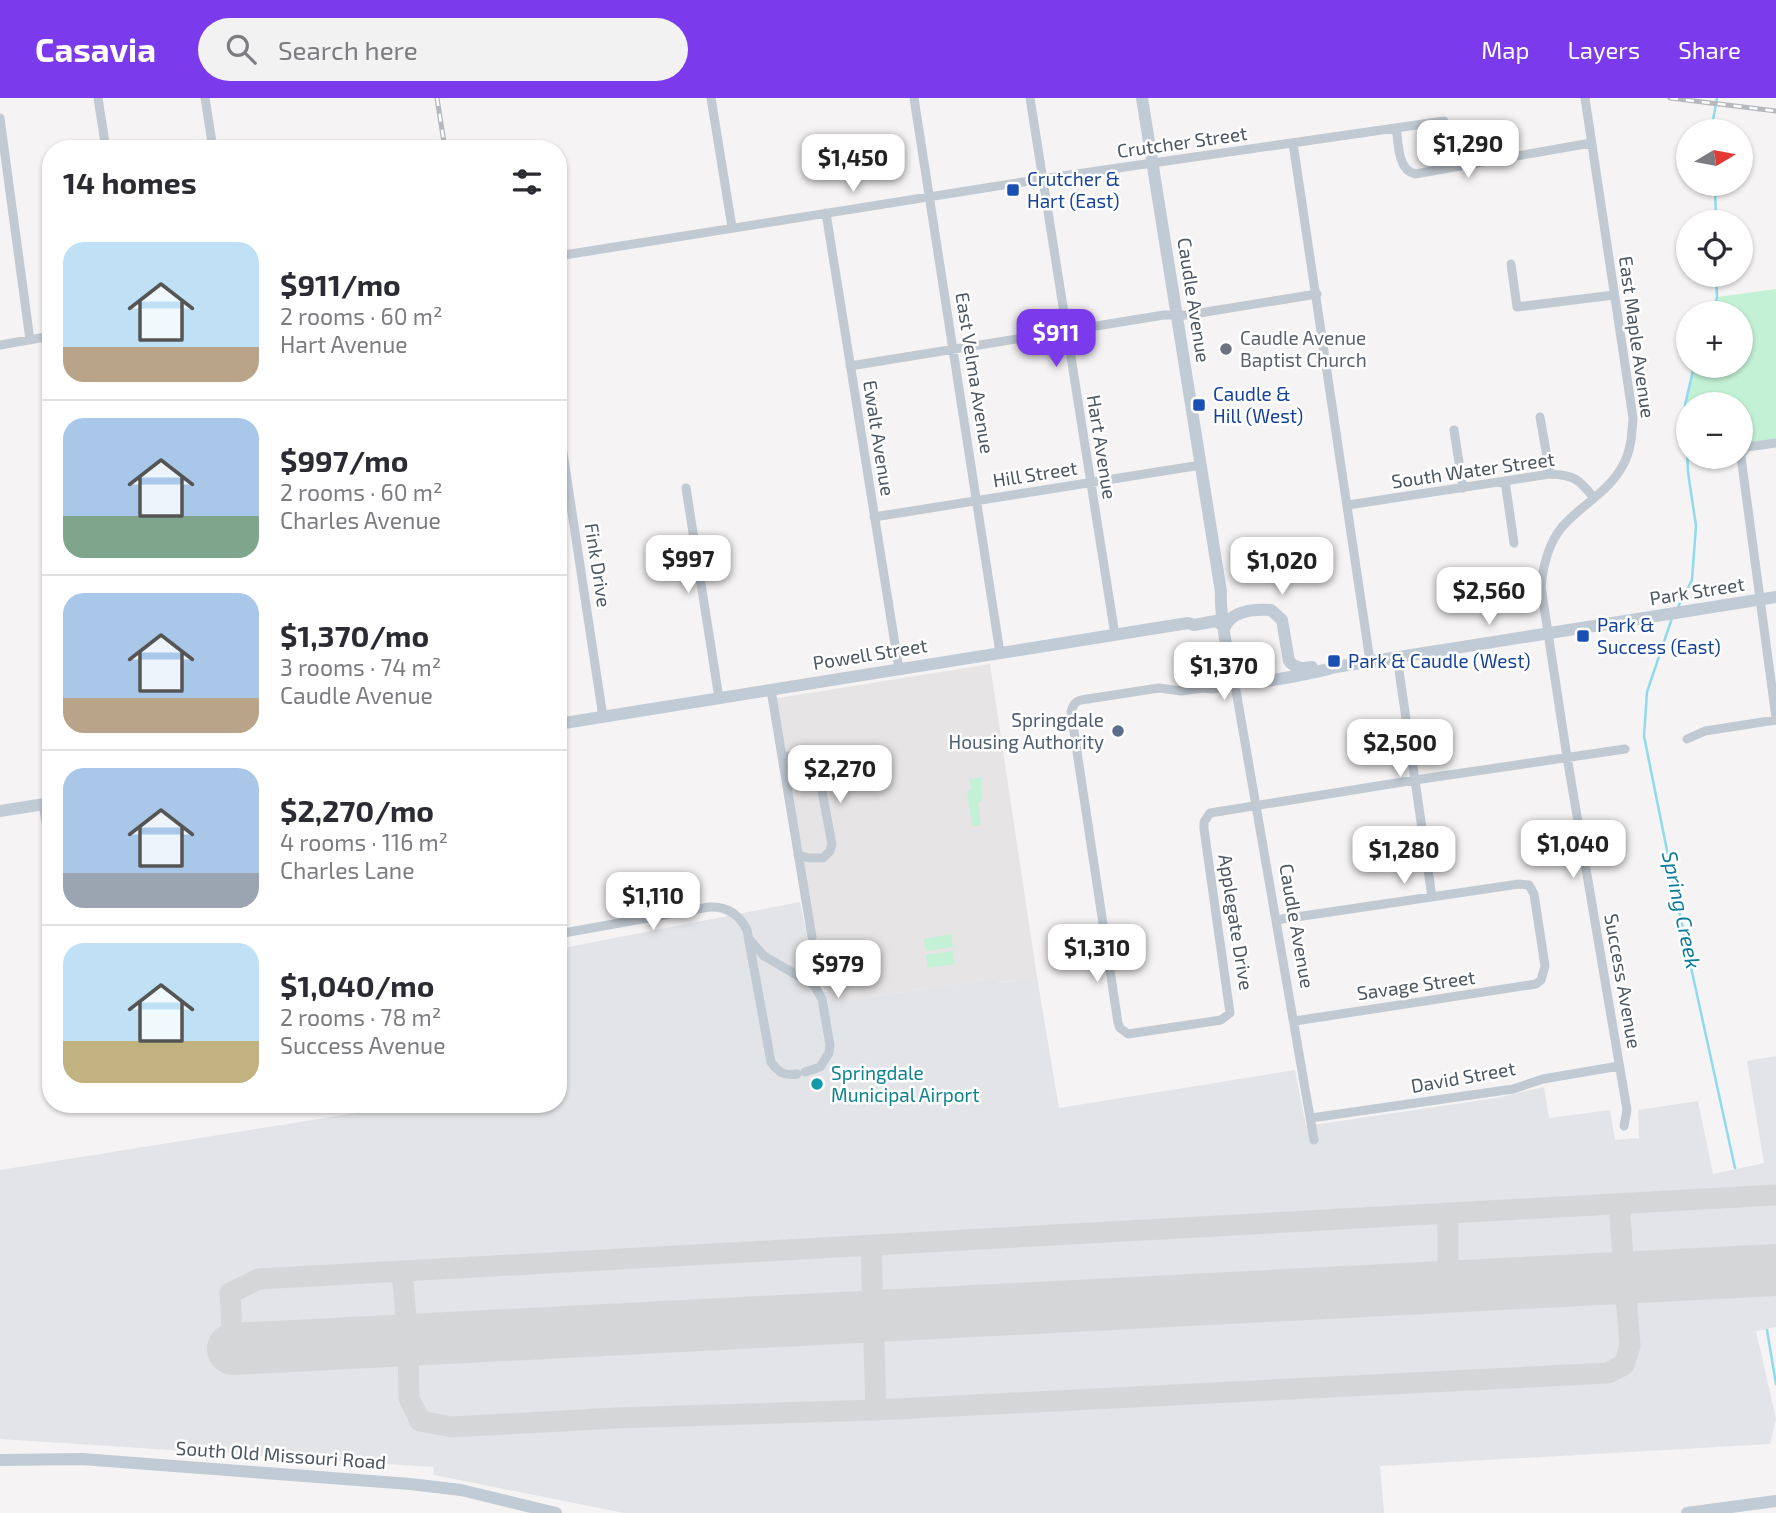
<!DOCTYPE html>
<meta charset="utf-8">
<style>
body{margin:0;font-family:"Exo 2",sans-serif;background:#f2f2f3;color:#2b2b33;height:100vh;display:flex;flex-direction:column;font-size:26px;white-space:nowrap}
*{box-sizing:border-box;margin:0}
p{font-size:23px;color:#7c7c81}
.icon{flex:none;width:38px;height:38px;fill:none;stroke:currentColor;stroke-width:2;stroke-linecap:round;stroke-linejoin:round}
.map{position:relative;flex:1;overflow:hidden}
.side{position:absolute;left:42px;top:42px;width:525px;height:973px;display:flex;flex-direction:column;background:#fff;border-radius:28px;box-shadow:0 2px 5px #0004}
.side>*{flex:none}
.needle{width:46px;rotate:80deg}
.tools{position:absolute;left:1676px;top:21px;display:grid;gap:14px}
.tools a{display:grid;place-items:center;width:77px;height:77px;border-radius:50%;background:#fff;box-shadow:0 2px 5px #0004;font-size:35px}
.price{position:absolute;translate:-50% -60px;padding:0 16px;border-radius:14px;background:#fff;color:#222;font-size:23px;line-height:46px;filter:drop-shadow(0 2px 4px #0008)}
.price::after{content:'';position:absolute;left:50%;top:42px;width:21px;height:16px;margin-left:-10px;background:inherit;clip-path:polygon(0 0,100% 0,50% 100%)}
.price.on{background:#7c3aed;color:#fff}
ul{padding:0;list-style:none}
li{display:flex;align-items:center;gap:21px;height:175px;padding:0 21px}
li+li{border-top:2px solid #e1e1e2}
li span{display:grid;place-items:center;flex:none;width:196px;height:140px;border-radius:21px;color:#555}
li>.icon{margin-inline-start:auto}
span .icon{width:84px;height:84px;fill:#fffc;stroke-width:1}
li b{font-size:30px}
h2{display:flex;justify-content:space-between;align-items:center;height:84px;padding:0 21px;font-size:30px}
header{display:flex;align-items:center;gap:42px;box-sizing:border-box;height:98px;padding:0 35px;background:#7c3aed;color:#fff}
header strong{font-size:33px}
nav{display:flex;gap:38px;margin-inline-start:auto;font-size:24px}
.search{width:490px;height:63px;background:#f2f2f3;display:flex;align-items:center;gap:18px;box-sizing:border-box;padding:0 24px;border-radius:38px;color:#7c7c81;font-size:26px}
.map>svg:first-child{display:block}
.education{fill:#e6e4e5}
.airport{fill:#e2e4e7}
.green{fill:#c3f1d5}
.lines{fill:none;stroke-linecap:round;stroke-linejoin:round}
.stream{stroke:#90daee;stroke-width:2.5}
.taxiway{stroke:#d5d6d8;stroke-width:21}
.runway{stroke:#d5d6d8;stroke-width:52}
.street{stroke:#c1cad2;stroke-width:9}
.secondary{stroke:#c1cbd6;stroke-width:12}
.rail-casing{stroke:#b5b8bd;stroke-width:5}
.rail{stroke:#fff;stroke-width:2.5;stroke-dasharray:8;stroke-linecap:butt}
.transit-dot{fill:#1a4fb4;stroke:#fff;stroke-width:2.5}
.worship-dot{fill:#6b7280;stroke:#fff;stroke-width:2.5}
.service-dot{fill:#5c6f8a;stroke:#fff;stroke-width:2.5}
.culture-dot{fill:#0f9aa8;stroke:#fff;stroke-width:2.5}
.labels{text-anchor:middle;stroke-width:5;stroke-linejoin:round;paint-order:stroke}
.street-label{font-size:19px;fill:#4a5661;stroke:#fff}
.transit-label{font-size:19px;fill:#164399;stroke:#fff;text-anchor:start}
.worship-label{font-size:19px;fill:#5b616d;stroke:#fff;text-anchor:start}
.service-label{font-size:19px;fill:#4e5e75;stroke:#fff;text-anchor:end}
.culture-label{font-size:19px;fill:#0d838f;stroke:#fff;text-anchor:start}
.water-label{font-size:21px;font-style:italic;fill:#0c7c9b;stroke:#fff}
</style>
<header>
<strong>Casavia</strong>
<div class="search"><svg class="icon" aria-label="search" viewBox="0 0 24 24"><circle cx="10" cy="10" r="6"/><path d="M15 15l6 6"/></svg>Search here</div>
<nav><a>Map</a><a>Layers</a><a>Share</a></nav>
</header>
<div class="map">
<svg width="1776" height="1415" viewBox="0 0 1776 1415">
<rect width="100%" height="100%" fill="#f5f3f3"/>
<path class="education" d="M 990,566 L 1037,879 L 997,885 L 996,880 L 836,904 L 820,885 L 772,601 Z"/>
<path class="airport" d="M 800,804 L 817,887 L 824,894 L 829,894 L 836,904 L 996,880 L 998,885 L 1037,879 L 1059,1010 L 1295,972 L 1306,1028 L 1496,1000 L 1544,989 L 1549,1020 L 1610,1012 L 1615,1042 L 1639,1040 L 1638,1012 L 1698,1003 L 1713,1076 L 1764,1065 L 1747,963 L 1776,958 L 1776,1229 L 1756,1233 L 1776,1321 L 1770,1346 L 1380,1368 L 1384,1415 L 624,1415 L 434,1377 L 433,1369 L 0,1341 L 0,1072 L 375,1012 L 375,1006 L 558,1006 L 558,851 Z"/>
<path class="green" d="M 1776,191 L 1776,345 L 1741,349 L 1741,306 L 1689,306 L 1689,347 L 1685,307 L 1694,268 L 1741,268 L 1741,215 L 1713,215 L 1717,199 Z
M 981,679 L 982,703 L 978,704 L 981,727 L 972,728 L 967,694 L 971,691 L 969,681 Z
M 951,836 L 953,849 L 926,853 L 924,841 Z
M 953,853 L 955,866 L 928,870 L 926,857 Z"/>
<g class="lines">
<path class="stream" d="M 1711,33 L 1717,0
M 1715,86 L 1716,124
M 1713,215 L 1717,199 L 1716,177
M 1677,511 L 1692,482 L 1696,428 L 1688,374 L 1685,307 L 1694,268
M 1672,520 L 1647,594 L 1644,638 L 1685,842 L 1735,1070
M 1767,1232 L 1776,1286"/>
<path class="taxiway" d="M 871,1148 L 876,1312
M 402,1173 L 408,1242 L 409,1300 L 420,1323 L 452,1329 L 616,1320 L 876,1312 L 1608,1275 L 1624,1267 L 1630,1248 L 1619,1106
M 1448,1189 L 1448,1115
M 233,1251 L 230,1195 L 259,1181 L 1776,1097"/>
<path class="runway" d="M 233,1251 L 1776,1172"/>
<path class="street" d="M 98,0 L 106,51
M 205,0 L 213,51
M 711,0 L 732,129
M 914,0 L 1000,555
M 1030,0 L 1115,537
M 1585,0 L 1633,320 C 1632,336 1631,353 1623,367 C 1609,394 1581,407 1562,429 C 1548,446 1543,468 1541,489 L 1567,659 L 1627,1012 L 1624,1028
M 0,20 L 30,242
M 1396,30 C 1399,46 1397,71 1415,76 L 1591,45
M 1293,45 L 1370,563
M 826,115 L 899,571
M 558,158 L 1042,81 L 1444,23
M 1511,166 L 1517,209 L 1614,197
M 0,247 L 51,238
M 850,268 L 1164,217 L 1187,217 L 1317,196
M 1540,319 L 1550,376
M 558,322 L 603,619
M 1454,332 L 1463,390
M 1741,356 L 1747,349 L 1776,345
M 1741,359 L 1776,620
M 1505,383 L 1514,445
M 686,390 L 719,600
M 1348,407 L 1550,376 C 1574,377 1579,381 1594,400
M 874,419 L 1201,367
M 1397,559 L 1432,799
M 1234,581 L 1314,1042
M 1244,585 L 1212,591 L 1203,590 L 1181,593 L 1159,590 L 1081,602 C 1074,604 1073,608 1071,614 L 1118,925 L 1120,930 L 1128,936 L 1221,922 L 1230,915 L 1204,731 L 1204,724 L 1210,715 L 1415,682 L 1625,651
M 771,592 L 812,839
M 1687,641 L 1705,633 L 1776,622
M 782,659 L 805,656 L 815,657 L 832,746 L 830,753 L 823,760 L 809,760 L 798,757
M 43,706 L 51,754
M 1276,822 L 1519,786 L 1529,787 L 1534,796 L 1545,868 L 1541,882 L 1536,886 L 1295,923
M 558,836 L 709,809 C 727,808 739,816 747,832 L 771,964 C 778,974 784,978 797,976
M 749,841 L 764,858 L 814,887 L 822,901 L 830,947 L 829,955 L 820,969 L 805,974
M 1311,1020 L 1513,991 L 1543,981 L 1619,968"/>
<path class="secondary" d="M 1142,0 L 1221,494 C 1220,508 1227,576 1239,583 C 1250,589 1322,573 1336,569 L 1776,499
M 1225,529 C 1232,512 1255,511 1271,512 L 1282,522 L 1289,563 C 1296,571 1302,571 1312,569
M 558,626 L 1188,525 L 1194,527 L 1216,523 L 1225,529
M 0,713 L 51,705
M 0,1362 L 82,1361 L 410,1386 L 461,1392 L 556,1415
M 1687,1415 L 1776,1403"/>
<g class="rail-casing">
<path id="rail" d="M 437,0 L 445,51
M 1670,0 L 1776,13"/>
</g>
<use href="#rail" class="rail"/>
</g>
<g class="transit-dot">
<rect x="1006" y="85" width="14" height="14" rx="3.5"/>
<rect x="1192" y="300" width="14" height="14" rx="3.5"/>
<rect x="1576" y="531" width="14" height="14" rx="3.5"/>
<rect x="1327" y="556" width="14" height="14" rx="3.5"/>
</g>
<circle class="worship-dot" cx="1226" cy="251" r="7"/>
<circle class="service-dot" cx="1118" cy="633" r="7"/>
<circle class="culture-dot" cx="817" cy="986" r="7"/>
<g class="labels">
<g class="street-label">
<text transform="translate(1182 44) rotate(-8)" y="7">Crutcher Street</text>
<text transform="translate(1194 202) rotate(81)" y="7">Caudle Avenue</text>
<text transform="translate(1637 239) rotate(82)" y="7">East Maple Avenue</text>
<text transform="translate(975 275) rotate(81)" y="7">East Velma Avenue</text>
<text transform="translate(879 340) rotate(81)" y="7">Ewalt Avenue</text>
<text transform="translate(1102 349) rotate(81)" y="7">Hart Avenue</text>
<text transform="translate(1473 372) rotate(-8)" y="7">South Water Street</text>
<text transform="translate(1035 376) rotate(-9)" y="7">Hill Street</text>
<text transform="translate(598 467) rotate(81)" y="7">Fink Drive</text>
<text transform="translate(1697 493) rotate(-9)" y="7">Park Street</text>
<text transform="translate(870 556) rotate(-9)" y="7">Powell Street</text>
<text transform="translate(1236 824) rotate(81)" y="7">Applegate Drive</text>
<text transform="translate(1297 828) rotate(80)" y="7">Caudle Avenue</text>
<text transform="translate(1623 883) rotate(80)" y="7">Success Avenue</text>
<text transform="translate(1416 887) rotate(-8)" y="7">Savage Street</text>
<text transform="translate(1463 979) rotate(-10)" y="7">David Street</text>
<text transform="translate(281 1357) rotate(4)" y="7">South Old Missouri Road</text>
</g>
<g class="transit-label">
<text x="1027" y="88">Crutcher &amp;<tspan x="1027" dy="22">Hart (East)</tspan></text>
<text x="1213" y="303">Caudle &amp;<tspan x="1213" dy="22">Hill (West)</tspan></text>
<text x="1597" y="534">Park &amp;<tspan x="1597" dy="22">Success (East)</tspan></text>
<text x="1348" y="570">Park &amp; Caudle (West)</text>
</g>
<g class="worship-label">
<text x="1240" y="247">Caudle Avenue<tspan x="1240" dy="22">Baptist Church</tspan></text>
</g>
<g class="service-label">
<text x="1104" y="629">Springdale<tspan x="1104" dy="22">Housing Authority</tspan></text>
</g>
<g class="culture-label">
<text x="831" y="982">Springdale<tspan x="831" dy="22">Municipal Airport</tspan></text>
</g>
<g class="water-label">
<text transform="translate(1681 812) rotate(78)" y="7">Spring Creek</text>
</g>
</g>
</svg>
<div class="tools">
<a><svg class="needle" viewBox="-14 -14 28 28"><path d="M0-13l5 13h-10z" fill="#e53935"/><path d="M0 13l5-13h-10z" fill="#7c7c81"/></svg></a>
<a><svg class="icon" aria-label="locate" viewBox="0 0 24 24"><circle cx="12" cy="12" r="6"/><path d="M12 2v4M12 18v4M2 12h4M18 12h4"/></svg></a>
<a>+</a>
<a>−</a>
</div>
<b class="price" style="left:1468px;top:82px">$1,290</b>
<b class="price" style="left:853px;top:96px">$1,450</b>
<b class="price on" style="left:1056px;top:271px">$911</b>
<b class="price" style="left:688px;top:497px">$997</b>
<b class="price" style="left:1282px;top:499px">$1,020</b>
<b class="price" style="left:1489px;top:529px">$2,560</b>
<b class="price" style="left:1224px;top:604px">$1,370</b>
<b class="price" style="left:1400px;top:681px">$2,500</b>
<b class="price" style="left:840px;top:707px">$2,270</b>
<b class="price" style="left:1573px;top:782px">$1,040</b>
<b class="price" style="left:1404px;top:788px">$1,280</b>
<b class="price" style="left:653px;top:834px">$1,110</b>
<b class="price" style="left:1097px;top:886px">$1,310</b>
<b class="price" style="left:838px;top:902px">$979</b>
<section class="side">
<h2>14 homes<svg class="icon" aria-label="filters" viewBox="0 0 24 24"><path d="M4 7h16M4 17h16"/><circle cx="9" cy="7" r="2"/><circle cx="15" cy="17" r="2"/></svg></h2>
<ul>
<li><span style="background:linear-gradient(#bfe0f5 75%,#b9a48a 0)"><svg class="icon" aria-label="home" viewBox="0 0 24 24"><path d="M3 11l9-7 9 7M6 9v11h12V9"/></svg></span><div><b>$911/mo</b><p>2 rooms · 60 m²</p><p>Hart Avenue</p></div></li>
<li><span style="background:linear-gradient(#a9c7e8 70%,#7fa58c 0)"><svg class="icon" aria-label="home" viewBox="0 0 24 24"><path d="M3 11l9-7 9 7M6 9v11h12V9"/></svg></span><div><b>$997/mo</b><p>2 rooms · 60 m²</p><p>Charles Avenue</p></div></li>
<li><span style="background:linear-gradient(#a9c7e8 75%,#b9a48a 0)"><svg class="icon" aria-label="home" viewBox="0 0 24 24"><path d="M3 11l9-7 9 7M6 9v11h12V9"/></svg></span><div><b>$1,370/mo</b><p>3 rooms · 74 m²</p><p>Caudle Avenue</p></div></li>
<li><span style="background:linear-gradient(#a9c7e8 75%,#9aa5b1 0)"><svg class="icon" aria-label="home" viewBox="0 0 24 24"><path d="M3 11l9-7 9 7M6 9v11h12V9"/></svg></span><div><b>$2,270/mo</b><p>4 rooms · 116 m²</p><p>Charles Lane</p></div></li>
<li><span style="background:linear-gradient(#bfe0f5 70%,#c2b280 0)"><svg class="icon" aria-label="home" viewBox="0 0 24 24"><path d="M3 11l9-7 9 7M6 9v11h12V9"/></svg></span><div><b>$1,040/mo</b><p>2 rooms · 78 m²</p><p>Success Avenue</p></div></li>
</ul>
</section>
</div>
